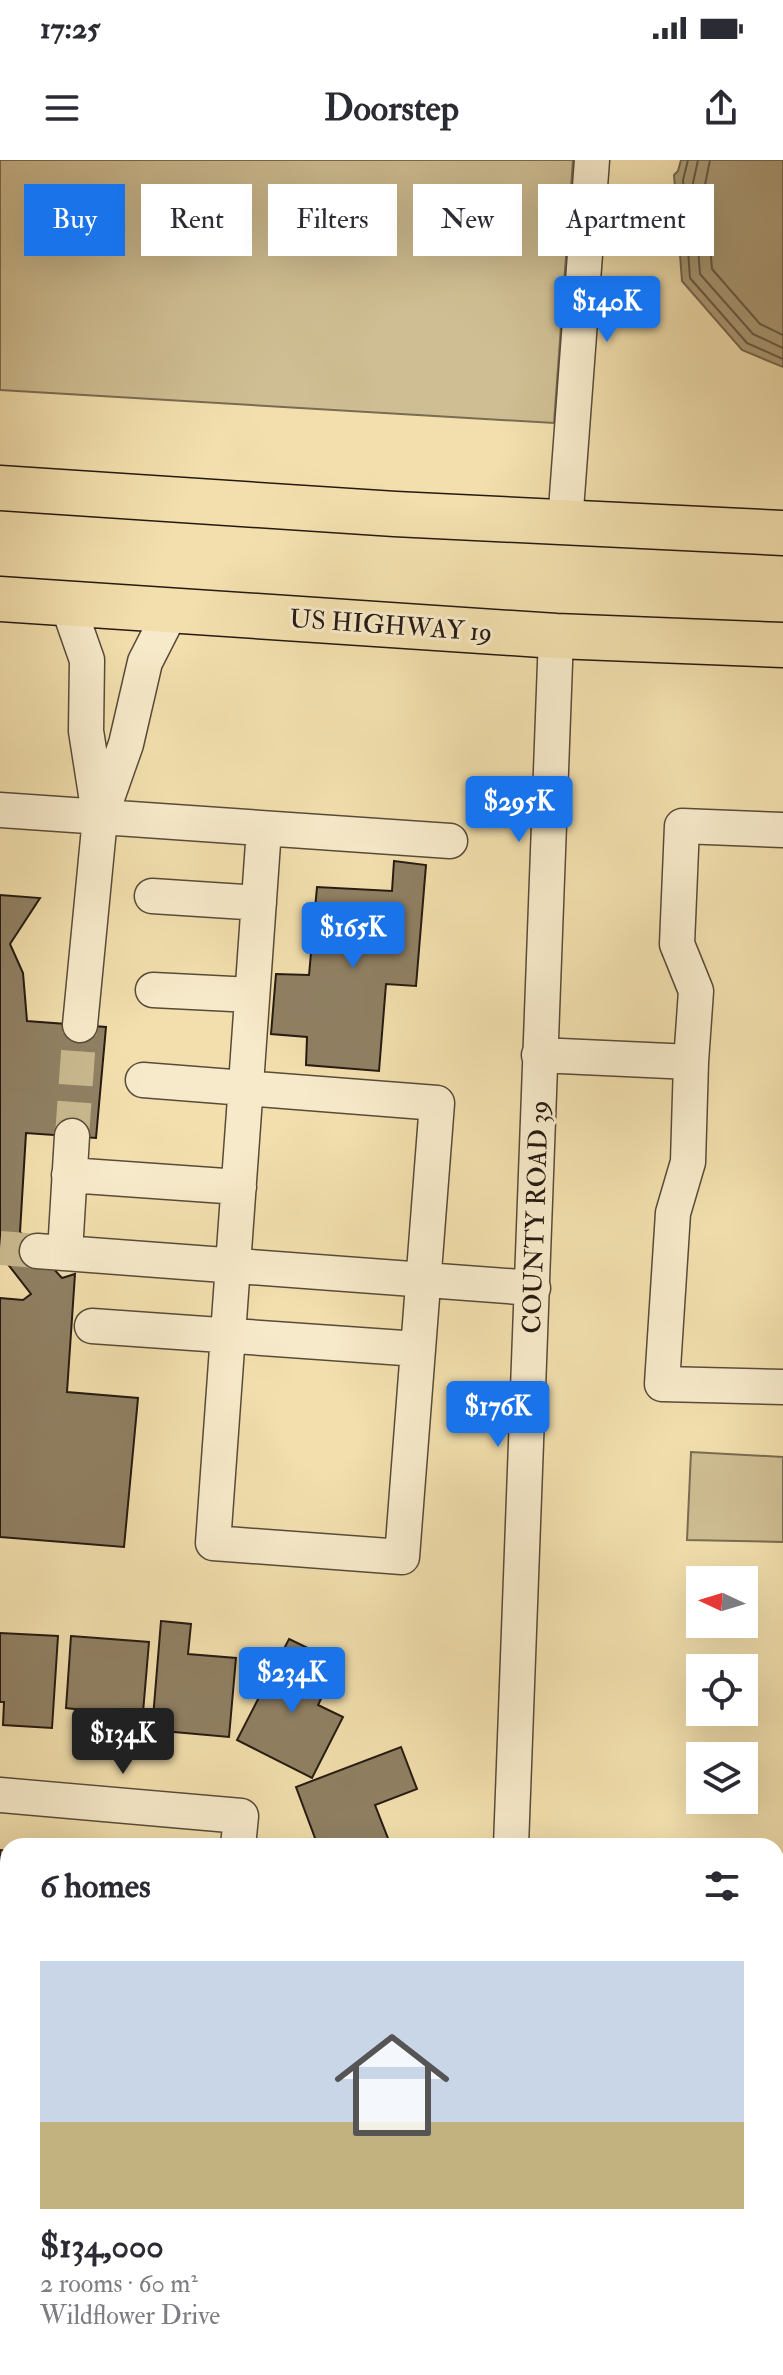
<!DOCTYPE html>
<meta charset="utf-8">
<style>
body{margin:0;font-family:"IM FELL Double Pica",serif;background:#f2f2f3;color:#2b2b33;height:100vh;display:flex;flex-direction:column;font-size:30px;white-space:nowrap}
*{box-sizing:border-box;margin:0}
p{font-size:26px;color:#7c7c81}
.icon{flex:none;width:44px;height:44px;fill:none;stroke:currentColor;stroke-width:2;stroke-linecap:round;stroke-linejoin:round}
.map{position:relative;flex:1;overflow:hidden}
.panel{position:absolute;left:0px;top:1678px;width:784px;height:538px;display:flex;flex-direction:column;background:#fff;border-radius:24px 24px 0 0;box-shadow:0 8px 32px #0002}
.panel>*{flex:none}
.top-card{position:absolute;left:24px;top:24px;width:736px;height:72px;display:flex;gap:16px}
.needle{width:52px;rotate:274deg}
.buttons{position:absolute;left:686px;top:1406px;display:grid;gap:16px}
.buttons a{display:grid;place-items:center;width:72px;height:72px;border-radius:0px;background:#fff;box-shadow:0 8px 32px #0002;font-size:40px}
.price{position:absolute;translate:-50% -68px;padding:0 18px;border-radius:8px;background:#1a73e8;color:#fff;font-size:26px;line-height:52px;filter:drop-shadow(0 2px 4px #0008)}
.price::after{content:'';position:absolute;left:50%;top:48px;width:24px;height:18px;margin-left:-12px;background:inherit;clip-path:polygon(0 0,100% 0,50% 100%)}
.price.current{background:#222;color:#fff}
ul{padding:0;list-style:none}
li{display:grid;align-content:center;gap:16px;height:424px;padding:0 40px}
li span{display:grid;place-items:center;height:248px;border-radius:0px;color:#555}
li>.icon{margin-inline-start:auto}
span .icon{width:144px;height:144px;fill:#fffc;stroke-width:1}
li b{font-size:34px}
h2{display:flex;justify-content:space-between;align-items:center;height:96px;padding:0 40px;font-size:34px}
.pill{padding:0 28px;border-radius:0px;background:#fff;box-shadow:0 8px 32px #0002;font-size:28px;line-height:72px}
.pill.current{background:#1a73e8;color:#fff}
.status{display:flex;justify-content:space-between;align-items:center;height:56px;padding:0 40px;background:#fff;direction:ltr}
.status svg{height:22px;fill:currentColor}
header{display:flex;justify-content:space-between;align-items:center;height:104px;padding:0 40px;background:#fff;font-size:36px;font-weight:800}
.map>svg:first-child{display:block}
.green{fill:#cfbe93;stroke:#7a6c52;stroke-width:2}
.water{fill:#ac9c78;stroke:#76684f;stroke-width:2}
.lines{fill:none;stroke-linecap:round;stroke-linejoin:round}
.shore{stroke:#685b45;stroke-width:2}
.building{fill:#908063;stroke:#251a12;stroke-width:2}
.minor-tunnel{stroke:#c9b88e;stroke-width:34;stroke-dasharray:34 17;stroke-linecap:butt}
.minor-casing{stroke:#584b39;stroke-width:37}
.highway-casing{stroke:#251a12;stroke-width:47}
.minor{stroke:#f7eaca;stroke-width:34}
.highway{stroke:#f2dfad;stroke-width:44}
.labels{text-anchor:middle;stroke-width:6;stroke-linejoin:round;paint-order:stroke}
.street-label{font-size:26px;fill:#251a12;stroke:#f7eaca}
</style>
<div class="status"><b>17:25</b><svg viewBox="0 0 49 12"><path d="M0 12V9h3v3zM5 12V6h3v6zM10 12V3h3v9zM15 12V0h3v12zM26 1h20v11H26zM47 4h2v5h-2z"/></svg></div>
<header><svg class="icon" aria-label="menu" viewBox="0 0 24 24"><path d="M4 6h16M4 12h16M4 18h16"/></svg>Doorstep<svg class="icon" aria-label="share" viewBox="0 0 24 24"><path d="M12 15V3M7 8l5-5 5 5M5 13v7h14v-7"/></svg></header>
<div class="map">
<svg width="783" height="2215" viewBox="0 0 783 2215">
<rect width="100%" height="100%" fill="#f2dfad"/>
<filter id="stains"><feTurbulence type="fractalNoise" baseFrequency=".0025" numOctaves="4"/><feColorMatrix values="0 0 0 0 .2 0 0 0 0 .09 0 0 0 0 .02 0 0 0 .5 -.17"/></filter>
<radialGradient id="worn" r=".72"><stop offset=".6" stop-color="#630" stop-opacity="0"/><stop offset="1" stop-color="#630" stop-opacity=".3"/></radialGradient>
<path class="green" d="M 0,0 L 573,0 L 554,263 L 0,230 Z
M 691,1292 L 783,1297 L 783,1382 L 687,1380 Z"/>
<path class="water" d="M 681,0 L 783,0 L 783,207 L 742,190 L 682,121 L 674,15 L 678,11 Z"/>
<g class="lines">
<path class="shore" d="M 688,0 L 683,20 L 690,118 L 747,183 L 783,199
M 698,0 L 693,23 L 700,114 L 753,174 L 783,188
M 710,0 L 705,25 L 712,109 L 760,164 L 783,175"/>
</g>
<path class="building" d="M 394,701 L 426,705 L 416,826 L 386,824 L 379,911 L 306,905 L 307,877 L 271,874 L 276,814 L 309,815 L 317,727 L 392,731 Z
M 0,735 L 40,738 L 10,784 L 23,813 L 27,861 L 106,867 L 96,978 L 26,973 L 20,1072 L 62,1118 L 75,1114 L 67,1232 L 138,1238 L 124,1387 L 0,1377 L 0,1138 L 23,1140 L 31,1134 L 0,1094 Z
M 161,1461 L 191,1464 L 188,1494 L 236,1498 L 229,1577 L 152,1570 Z
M 0,1473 L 58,1476 L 52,1568 L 3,1565 L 4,1542 L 0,1542 Z
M 71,1476 L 149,1482 L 141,1576 L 90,1572 L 92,1551 L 66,1548 Z
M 289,1479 L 314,1491 L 304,1511 L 328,1524 L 318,1545 L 343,1557 L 312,1618 L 237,1580 Z
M 401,1587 L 417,1629 L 375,1645 L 391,1686 L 318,1686 L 296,1627 Z
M 0,1690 L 8,1691 L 8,1809 L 0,1808 Z
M 0,1887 L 8,1888 L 8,1959 L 0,1959 Z
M 776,1953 L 783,1953 L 783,2031 L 776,2031 Z
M 4,2099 L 8,2099 L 8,2172 L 0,2171 Z
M 266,2208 L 334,2208 L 334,2215 L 266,2215 Z
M 640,2208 L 728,2208 L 728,2215 L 640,2215 Z"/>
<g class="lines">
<path class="minor-tunnel" d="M 72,976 L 80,865
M 0,1088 L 37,1091"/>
<g class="minor-casing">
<path id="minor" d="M 565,363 L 592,0
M 67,443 L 87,500 L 86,571 L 99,654
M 0,650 L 450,681
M 152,736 L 259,743
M 153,830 L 252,835
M 80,865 L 100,658 L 126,584 L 145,502 L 171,451
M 539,895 L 691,902 L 688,1002 L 673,1053 L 662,1224 L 783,1227
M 691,902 L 696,831 L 677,784 L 682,666 L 783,670
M 143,920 L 437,943 L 402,1397 L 213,1383 C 231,1145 247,907 264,669
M 69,1015 L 239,1027
M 37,1091 L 533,1128
M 65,1092 L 72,976
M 92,1166 L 418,1189
M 0,1635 L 241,1656 L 238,1686
M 511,1686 L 556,476
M 0,2028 L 8,2028
M 776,2127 L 783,2127
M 163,2215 L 165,2208
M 490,2215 L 491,2208"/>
</g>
<g class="highway-casing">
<path id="highway" d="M 0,328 L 395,354 L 783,373
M 0,439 L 556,476 L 783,485"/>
</g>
<use href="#minor" class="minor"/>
<use href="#highway" class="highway"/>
</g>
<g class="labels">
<g class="street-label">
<text transform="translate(391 465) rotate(4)" y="9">US HIGHWAY 19</text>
<text transform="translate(535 1057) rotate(-88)" y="9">COUNTY ROAD 39</text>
</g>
</g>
<rect width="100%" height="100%" filter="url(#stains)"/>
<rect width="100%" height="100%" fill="url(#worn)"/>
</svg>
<div class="buttons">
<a><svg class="needle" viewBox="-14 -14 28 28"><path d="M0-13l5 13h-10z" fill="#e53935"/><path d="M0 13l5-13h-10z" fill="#7c7c81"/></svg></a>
<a><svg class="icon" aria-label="locate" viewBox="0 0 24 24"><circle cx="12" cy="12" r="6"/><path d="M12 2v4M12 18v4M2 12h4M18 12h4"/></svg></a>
<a><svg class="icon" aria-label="layers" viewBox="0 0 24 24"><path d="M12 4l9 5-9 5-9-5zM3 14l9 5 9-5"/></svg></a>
</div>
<b class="price" style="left:607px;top:184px">$140K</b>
<b class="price" style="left:519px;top:684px">$295K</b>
<b class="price" style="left:353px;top:810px">$165K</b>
<b class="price" style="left:498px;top:1289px">$176K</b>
<b class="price" style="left:292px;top:1555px">$234K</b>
<b class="price current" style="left:123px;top:1616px">$134K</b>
<div class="top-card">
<a class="pill current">Buy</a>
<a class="pill">Rent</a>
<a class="pill">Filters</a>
<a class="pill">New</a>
<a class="pill">Apartment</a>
</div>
<section class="panel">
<h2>6 homes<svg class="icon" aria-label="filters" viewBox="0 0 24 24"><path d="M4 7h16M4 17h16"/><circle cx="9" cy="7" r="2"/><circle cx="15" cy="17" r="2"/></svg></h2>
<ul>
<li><span style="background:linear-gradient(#c9d6e8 65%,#c2b280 0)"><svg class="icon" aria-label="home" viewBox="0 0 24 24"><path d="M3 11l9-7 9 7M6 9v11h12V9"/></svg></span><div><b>$134,000</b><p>2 rooms · 60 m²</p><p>Wildflower Drive</p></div></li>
</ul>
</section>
</div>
